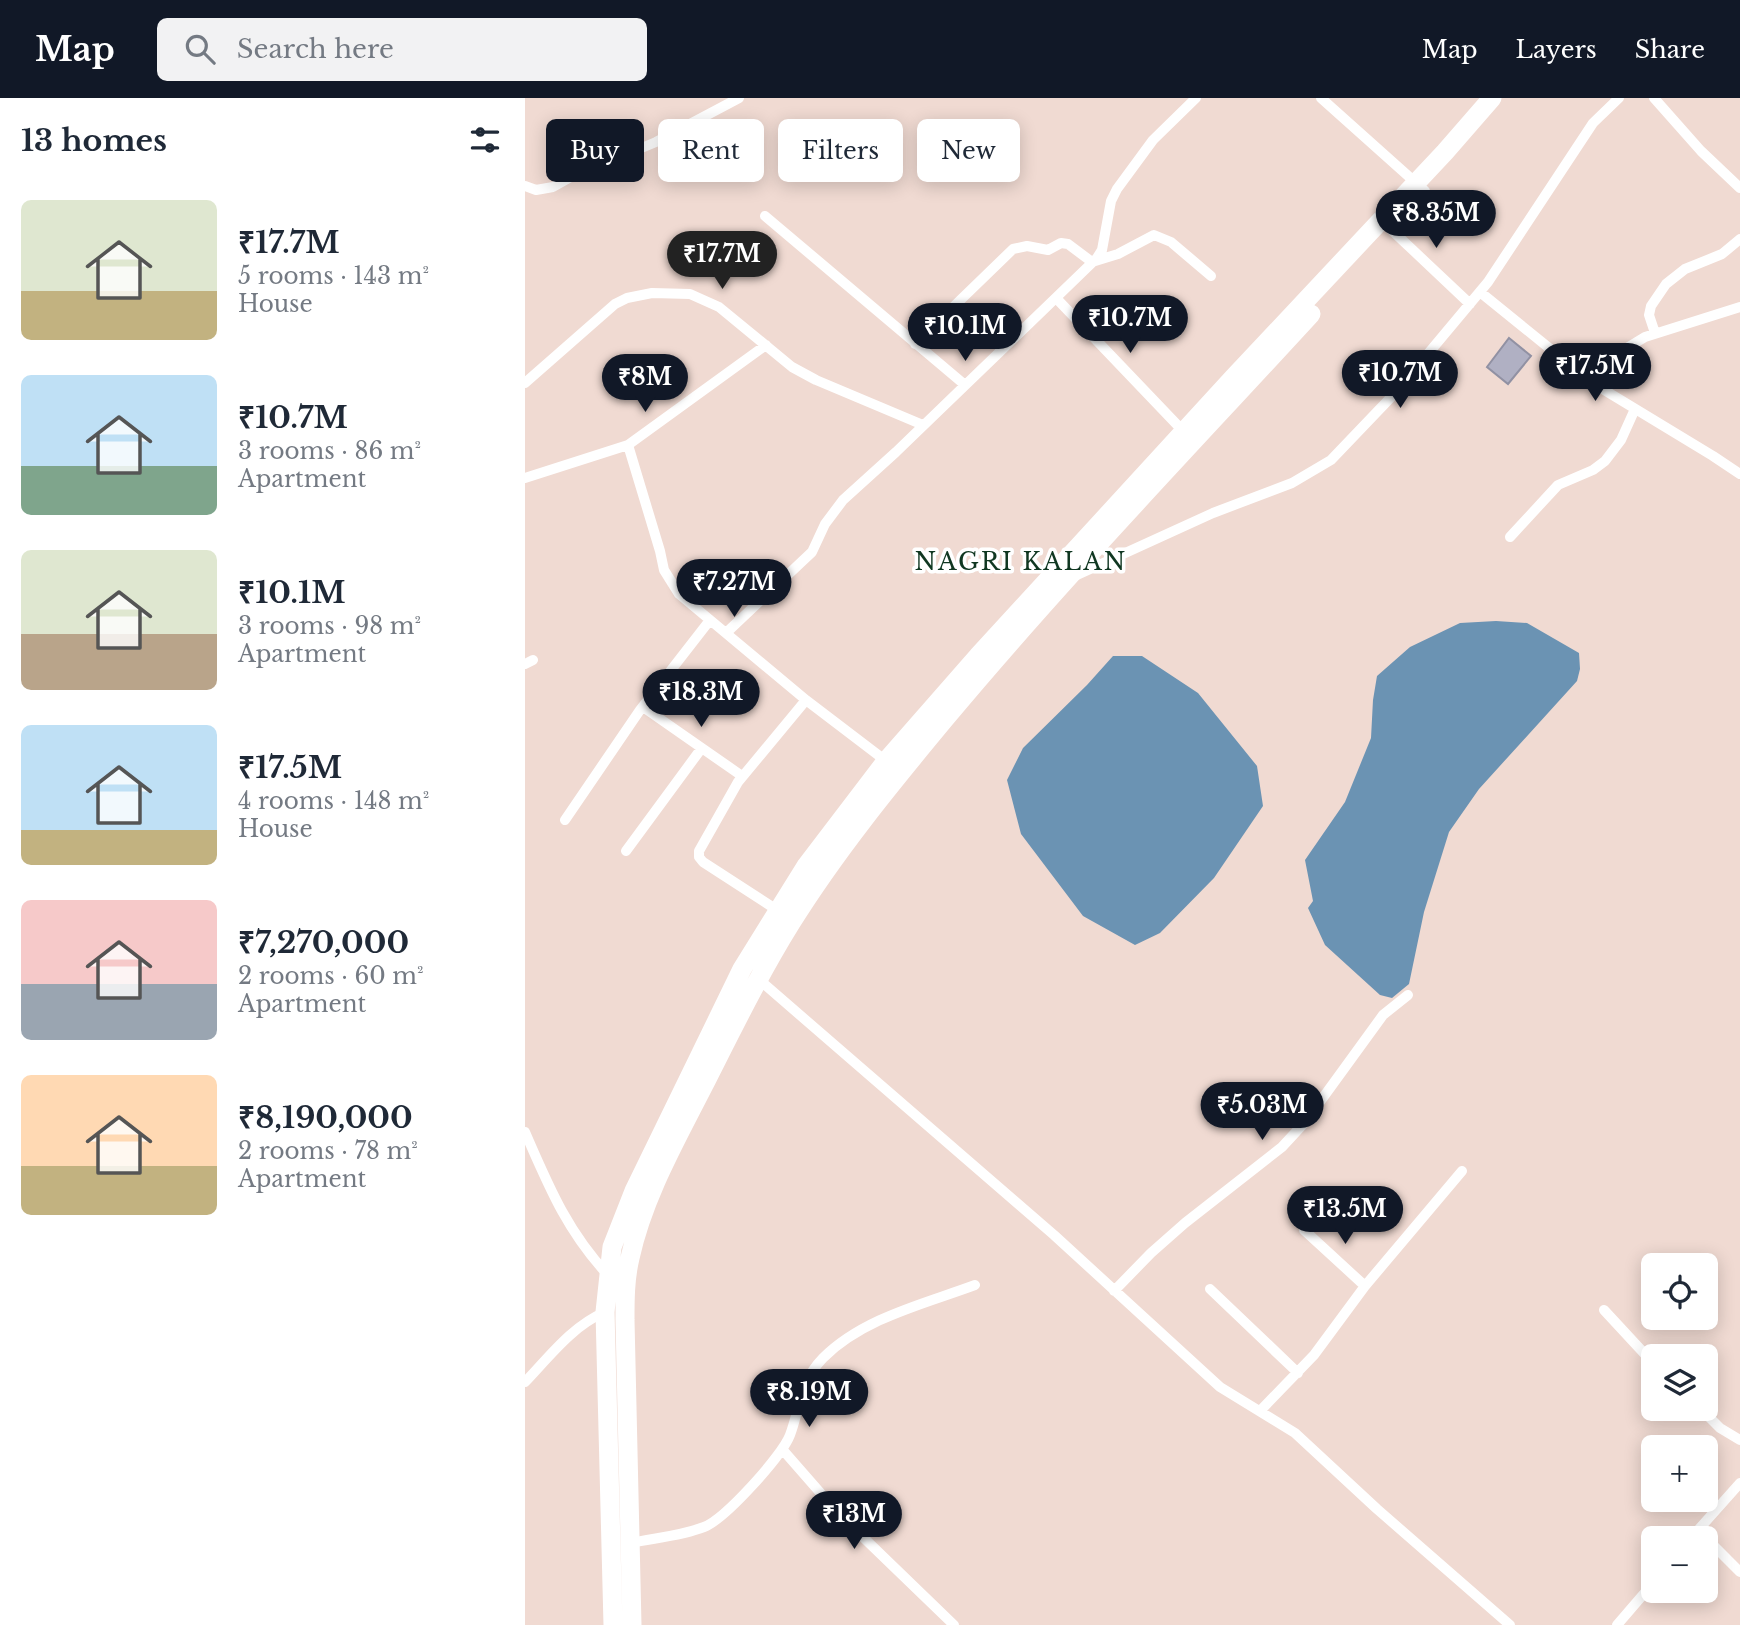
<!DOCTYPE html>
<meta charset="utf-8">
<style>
body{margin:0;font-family:"Libre Baskerville",serif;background:#f2f2f3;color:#1f2937;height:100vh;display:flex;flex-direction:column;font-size:26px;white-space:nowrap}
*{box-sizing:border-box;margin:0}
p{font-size:23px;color:#747a83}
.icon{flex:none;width:38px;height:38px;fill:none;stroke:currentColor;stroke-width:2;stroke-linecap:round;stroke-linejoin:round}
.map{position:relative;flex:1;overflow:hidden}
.details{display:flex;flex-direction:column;background:#fff;width:525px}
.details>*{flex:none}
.banner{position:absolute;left:21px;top:21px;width:665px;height:63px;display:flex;gap:14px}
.controls{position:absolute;left:1116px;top:1155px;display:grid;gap:14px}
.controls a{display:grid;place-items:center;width:77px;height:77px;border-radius:10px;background:#fff;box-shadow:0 4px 18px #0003;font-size:35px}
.price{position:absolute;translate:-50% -60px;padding:0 16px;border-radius:24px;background:#111827;color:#fff;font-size:23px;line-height:46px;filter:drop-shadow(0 2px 4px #0008)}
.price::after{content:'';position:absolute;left:50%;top:42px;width:21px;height:16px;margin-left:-10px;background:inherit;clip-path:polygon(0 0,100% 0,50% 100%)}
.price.current{background:#222;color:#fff}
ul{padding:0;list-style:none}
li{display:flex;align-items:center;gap:21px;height:175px;padding:0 21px}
li span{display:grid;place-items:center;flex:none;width:196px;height:140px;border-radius:10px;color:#555}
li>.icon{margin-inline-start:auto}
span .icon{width:84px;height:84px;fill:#fffc;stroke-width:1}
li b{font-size:30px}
h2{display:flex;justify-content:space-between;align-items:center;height:84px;padding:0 21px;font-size:30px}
.chip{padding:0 24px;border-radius:10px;background:#fff;box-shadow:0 4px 18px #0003;font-size:24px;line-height:63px}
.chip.current{background:#111827;color:#fff}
header{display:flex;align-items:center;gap:42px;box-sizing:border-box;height:98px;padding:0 35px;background:#111827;color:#fff}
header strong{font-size:33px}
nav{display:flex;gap:38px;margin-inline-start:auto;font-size:24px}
.search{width:490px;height:63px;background:#f2f2f3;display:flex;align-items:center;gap:18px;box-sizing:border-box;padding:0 24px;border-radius:10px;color:#747a83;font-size:26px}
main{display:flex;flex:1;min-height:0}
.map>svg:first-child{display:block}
.water{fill:#6b93b3}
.building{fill:#b0b0c3;stroke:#9191a3;stroke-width:2}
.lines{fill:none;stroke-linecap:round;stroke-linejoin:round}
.minor{stroke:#fff;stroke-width:10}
.trunk{stroke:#fff;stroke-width:19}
.labels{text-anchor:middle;stroke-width:7;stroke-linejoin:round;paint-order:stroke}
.quarter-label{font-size:24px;letter-spacing:2px;fill:#103721;stroke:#fff}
</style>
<header>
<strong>Map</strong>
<div class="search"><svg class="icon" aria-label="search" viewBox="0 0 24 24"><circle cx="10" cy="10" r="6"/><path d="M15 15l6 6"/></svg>Search here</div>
<nav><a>Map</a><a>Layers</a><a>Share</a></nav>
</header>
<main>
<section class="details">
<h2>13 homes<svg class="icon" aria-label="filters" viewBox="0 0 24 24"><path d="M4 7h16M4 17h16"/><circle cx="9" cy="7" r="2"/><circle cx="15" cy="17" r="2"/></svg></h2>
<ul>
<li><span style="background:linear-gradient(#dfe7d0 65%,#c2b280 0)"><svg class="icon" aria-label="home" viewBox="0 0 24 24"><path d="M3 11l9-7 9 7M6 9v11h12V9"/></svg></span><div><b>₹17.7M</b><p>5 rooms · 143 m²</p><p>House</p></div></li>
<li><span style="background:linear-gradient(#bfe0f5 65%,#7fa58c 0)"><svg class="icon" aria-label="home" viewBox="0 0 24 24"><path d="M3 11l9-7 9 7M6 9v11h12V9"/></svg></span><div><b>₹10.7M</b><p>3 rooms · 86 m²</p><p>Apartment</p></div></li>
<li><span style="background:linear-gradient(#dfe7d0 60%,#b9a48a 0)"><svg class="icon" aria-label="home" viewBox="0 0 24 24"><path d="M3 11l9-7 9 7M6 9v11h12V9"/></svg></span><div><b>₹10.1M</b><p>3 rooms · 98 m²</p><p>Apartment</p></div></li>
<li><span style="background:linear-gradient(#bfe0f5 75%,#c2b280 0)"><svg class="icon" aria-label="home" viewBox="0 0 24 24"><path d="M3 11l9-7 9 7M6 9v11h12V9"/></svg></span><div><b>₹17.5M</b><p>4 rooms · 148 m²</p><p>House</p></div></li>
<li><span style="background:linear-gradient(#f6c9c9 60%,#9aa5b1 0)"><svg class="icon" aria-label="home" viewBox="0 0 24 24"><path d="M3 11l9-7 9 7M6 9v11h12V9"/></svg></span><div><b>₹7,270,000</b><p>2 rooms · 60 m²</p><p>Apartment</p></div></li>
<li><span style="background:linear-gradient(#ffd9b3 65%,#c2b280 0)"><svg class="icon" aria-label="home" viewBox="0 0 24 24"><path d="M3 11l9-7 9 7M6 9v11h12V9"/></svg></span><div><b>₹8,190,000</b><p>2 rooms · 78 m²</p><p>Apartment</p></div></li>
</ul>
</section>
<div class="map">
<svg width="1215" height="1527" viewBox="0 0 1215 1527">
<rect width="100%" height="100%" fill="#f0dad2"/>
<path class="water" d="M 971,523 L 1002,525 L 1054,555 L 1055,571 L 1052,583 L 954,691 L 924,734 L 899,814 L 884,886 L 867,900 L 855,897 L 800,847 L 783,810 L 788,803 L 780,762 L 820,704 L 846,640 L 848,602 L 852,578 L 885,549 L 935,525 Z
M 588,558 L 617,558 L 673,595 L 732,668 L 738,708 L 689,780 L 635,835 L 610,847 L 558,818 L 496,736 L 482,682 L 498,650 L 562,587 Z"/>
<path class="building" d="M 984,240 L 1006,258 L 983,286 L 962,269 Z"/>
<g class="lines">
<path class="minor" d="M 796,0 L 900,93
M 1129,0 L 1176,53 L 1215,90
M 0,88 L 11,92 L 28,89 L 44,80 L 131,44 L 214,0
M 240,118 L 440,287
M 856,122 L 945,206
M 955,194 L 1066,284 L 1188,358 L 1215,376
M 531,200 L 659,334
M 1130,235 L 1124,217 L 1126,208 L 1141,186 L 1160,171 L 1197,156 L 1215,141
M 390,246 L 488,151 L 502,148 L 523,152 L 536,145 L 543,146 L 567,164 L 593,156 L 629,137 L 646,144 L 686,178
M 1066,284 L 1092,256 L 1120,239 L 1215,209
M 0,285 L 90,206 L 102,200 L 127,195 L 165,196 L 194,209 L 267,269 L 291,282 L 398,327
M 103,347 L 135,453 L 139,472 L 154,496 L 281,602 L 361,663
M 0,380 L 103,347 L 241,247
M 985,439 L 1033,387 L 1068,372 L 1080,363 L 1096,342 L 1110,311
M 552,477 L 688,415 L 767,385 L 806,362 L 871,294 L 963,184 L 1068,25 L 1094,0
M 201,535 L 287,454 L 300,426 L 318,402 L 371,354 L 572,160 L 577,152 L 586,103 L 592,91 L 628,42 L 671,0
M 0,566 L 8,562
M 118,609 L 217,678
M 40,722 L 115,612 L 185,522
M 101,753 L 176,651
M 252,812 L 178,764 L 174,759 L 174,753 L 213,684 L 281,602
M 231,879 L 529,1137 L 695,1289 L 770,1335 L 852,1411 L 985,1527
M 0,1034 C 24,1089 42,1133 83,1177
M 779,1132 L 840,1188
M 685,1191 L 773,1275
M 589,1193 L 626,1155 L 660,1125 L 757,1049 L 781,1023 L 858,917 L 883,897
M 1079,1212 L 1129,1266
M 0,1284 C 24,1259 47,1228 80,1214
M 1176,1311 L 1195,1330 L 1215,1342
M 735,1313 L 789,1257 L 840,1188 L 937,1073
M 257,1351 L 313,1415 L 429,1527
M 1173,1432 L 1215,1474
M 1166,1440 L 1215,1385
M 106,1445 C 129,1440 156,1438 179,1429 C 200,1421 257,1358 265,1337 C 276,1307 274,1285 298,1260 C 338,1220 399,1206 450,1187
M 1092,1527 L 1129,1484"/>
<path class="trunk" d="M 88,1527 L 80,1214 L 87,1149 L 109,1093 L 217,871 L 281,768 L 361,663 L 453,558 L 708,280 L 920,54 L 967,0
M 107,1527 L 100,1222 C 100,1202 100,1181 105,1160 C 118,1100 150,1044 178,989 C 206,934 233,878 266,825 C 311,753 365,687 419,622 C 536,482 663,350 786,216"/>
</g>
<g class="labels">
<g class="quarter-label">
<text x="496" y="472">NAGRI KALAN</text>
</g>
</g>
</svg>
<div class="controls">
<a><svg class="icon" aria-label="locate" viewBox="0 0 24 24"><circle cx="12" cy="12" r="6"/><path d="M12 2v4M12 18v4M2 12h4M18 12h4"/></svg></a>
<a><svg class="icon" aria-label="layers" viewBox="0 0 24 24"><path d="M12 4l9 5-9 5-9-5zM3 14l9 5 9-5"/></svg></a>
<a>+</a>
<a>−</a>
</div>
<b class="price" style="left:911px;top:152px">₹8.35M</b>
<b class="price current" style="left:197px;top:193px">₹17.7M</b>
<b class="price" style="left:605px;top:257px">₹10.7M</b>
<b class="price" style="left:440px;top:265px">₹10.1M</b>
<b class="price" style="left:1070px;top:305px">₹17.5M</b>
<b class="price" style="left:875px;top:312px">₹10.7M</b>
<b class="price" style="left:120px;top:316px">₹8M</b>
<b class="price" style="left:209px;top:521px">₹7.27M</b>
<b class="price" style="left:176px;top:631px">₹18.3M</b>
<b class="price" style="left:737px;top:1044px">₹5.03M</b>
<b class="price" style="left:820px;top:1148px">₹13.5M</b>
<b class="price" style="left:284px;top:1331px">₹8.19M</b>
<b class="price" style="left:329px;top:1453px">₹13M</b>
<div class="banner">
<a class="chip current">Buy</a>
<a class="chip">Rent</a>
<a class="chip">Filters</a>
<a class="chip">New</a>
</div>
</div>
</main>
